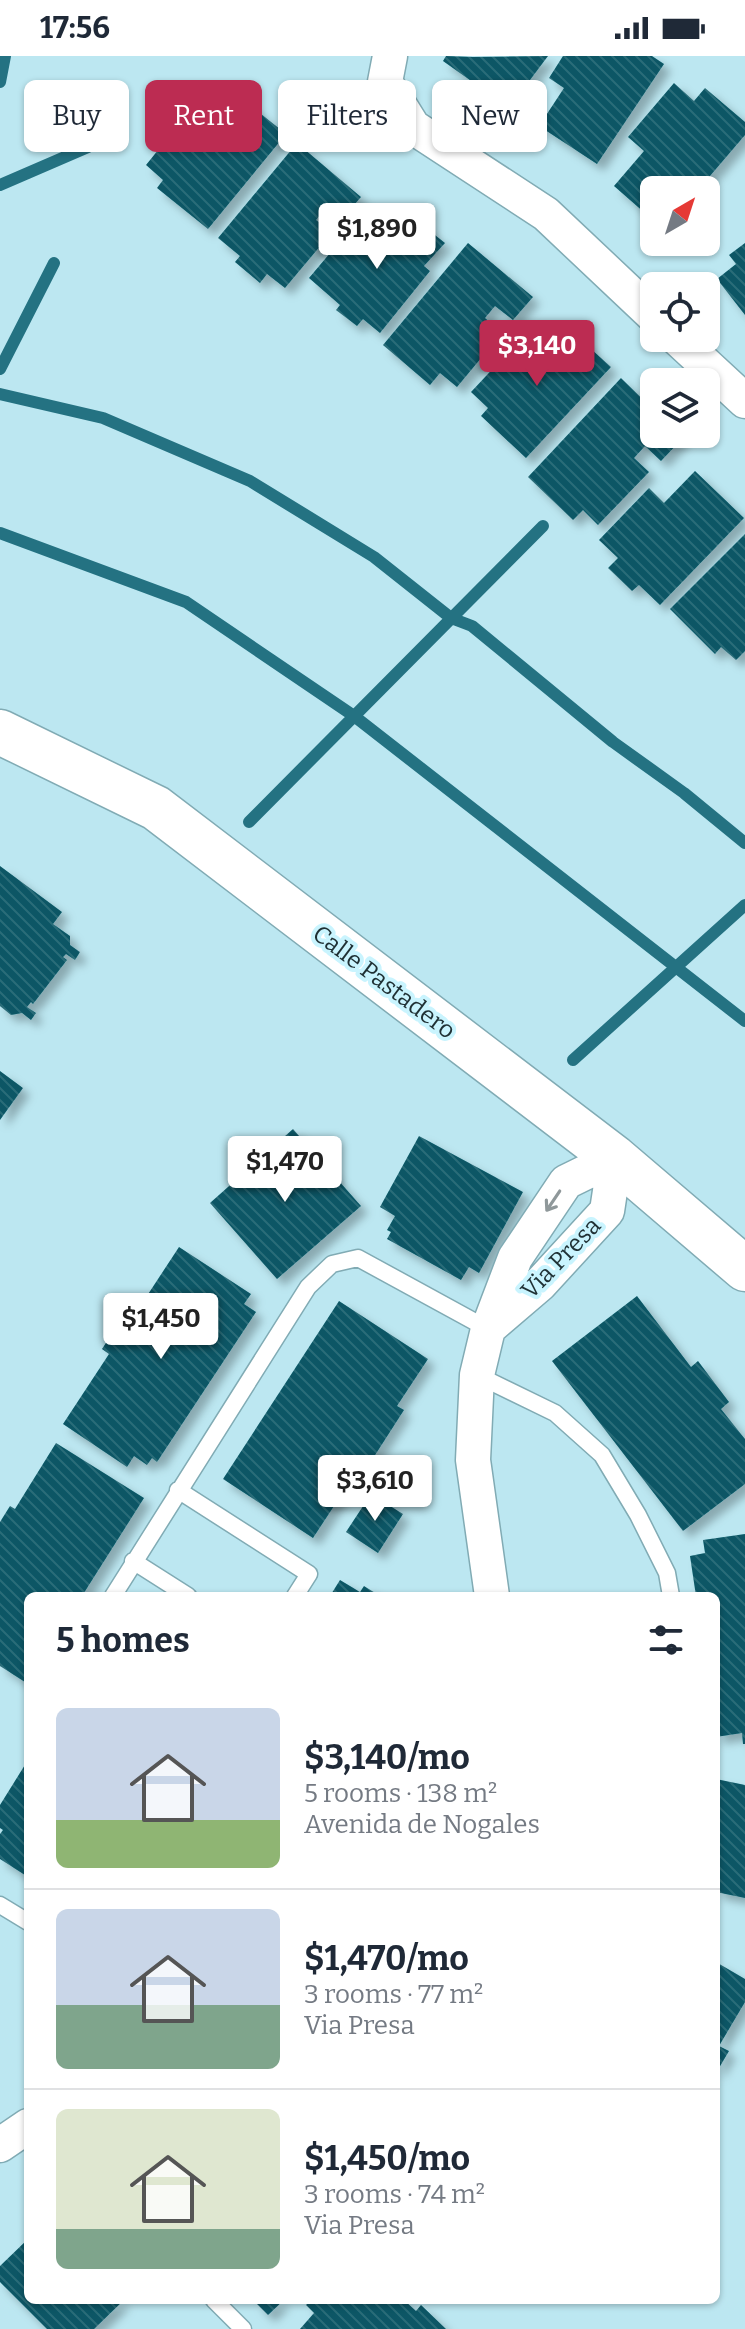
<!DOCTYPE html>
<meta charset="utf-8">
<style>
body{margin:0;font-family:Bitter,serif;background:#f6f6f7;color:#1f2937;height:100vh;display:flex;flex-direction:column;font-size:30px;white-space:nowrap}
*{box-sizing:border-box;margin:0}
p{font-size:26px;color:#747a83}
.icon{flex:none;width:44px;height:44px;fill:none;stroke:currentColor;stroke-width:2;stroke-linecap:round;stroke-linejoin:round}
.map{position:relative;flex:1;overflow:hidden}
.drawer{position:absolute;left:24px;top:1536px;width:696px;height:712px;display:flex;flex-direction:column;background:#fff;border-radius:12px;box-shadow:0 2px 6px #0004}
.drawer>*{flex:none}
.top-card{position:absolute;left:24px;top:24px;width:698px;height:72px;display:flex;gap:16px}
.needle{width:52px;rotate:39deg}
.fabs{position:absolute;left:640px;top:120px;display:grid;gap:16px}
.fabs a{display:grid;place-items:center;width:80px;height:80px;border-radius:12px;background:#fff;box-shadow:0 2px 6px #0004;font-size:40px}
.price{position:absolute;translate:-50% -68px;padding:0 18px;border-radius:8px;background:#fff;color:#222;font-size:26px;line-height:52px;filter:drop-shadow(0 2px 4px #0008)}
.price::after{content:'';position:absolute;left:50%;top:48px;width:24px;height:18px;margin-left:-12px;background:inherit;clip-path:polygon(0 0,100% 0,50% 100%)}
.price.selected{background:#bc2c52;color:#fff}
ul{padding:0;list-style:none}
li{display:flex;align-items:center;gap:24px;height:200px;padding:0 32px}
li+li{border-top:2px solid #e0e1e3}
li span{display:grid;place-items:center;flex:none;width:224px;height:160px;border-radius:12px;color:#555}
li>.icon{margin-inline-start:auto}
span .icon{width:96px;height:96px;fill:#fffc;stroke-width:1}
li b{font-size:34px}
h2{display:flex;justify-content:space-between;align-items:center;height:96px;padding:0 32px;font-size:34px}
.chip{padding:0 28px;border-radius:12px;background:#fff;box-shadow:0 2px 6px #0004;font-size:28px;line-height:72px}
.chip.selected{background:#bc2c52;color:#fff}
.status{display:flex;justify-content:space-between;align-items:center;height:56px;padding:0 40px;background:#fff;direction:ltr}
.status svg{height:22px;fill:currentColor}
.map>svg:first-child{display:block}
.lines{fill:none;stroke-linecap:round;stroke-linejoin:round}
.stream{stroke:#247282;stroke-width:12}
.building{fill:url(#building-back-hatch);filter:url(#shadow)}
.lane-casing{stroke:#81abb4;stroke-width:19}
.street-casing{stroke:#81abb4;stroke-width:37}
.secondary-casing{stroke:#81abb4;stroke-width:47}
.lane{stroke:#fff;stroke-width:16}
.street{stroke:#fff;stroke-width:34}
.secondary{stroke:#fff;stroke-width:44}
.oneway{stroke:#8f989a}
.labels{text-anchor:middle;stroke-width:8;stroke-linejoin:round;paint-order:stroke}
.street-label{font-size:24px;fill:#1f3034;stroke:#c9f4fe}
</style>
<div class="status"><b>17:56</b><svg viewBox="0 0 49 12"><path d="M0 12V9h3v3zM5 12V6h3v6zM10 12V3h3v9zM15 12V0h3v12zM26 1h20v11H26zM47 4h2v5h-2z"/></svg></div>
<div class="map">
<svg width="745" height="2273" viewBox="0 0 745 2273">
<defs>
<pattern id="building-back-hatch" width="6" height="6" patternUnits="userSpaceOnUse" patternTransform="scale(2)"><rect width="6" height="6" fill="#085765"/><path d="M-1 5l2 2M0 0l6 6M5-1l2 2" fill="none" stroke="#2c6c78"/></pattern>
<filter id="shadow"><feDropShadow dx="7" dy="7" stdDeviation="4" flood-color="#0004"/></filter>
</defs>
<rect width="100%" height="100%" fill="#bce7f1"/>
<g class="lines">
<path class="stream" d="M 0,26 L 5,0
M 0,129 L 88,91
M 0,313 L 54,207
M 0,338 L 103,362 L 250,425 L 374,501 L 451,562 L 472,570 L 613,686 L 684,737 L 745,787
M 0,477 L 186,546 L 354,660 L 745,965
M 249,766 L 543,470
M 573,1004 L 745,849"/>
</g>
<path class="building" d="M 446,0 L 473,1 L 548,0 L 509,52 L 443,5 Z
M 563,0 L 652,0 L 664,8 L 597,108 L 539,70 L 564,32 L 549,22 Z
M 674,27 L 694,45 L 705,32 L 745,66 L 745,79 L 698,134 L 654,134 L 654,165 L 614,130 L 644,95 L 628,81 Z
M 200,42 L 217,56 L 227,45 L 243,58 L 250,49 L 286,78 L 208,173 L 157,132 L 163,124 L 146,109 Z
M 297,87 L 361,141 L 342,163 L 327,151 L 316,164 L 332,176 L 285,232 L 267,218 L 260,227 L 235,206 L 240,200 L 218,182 Z
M 395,156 L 412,169 L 416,164 L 445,187 L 424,210 L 430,215 L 380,277 L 363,263 L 357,270 L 336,254 L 340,249 L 309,222 L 352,171 L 370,186 Z
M 468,187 L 533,241 L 513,264 L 495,250 L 485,262 L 502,277 L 457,331 L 440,317 L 430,329 L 383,289 Z
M 745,187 L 745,259 L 717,223 L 736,208 L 729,199 Z
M 529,274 L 544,288 L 553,278 L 569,293 L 579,282 L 611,311 L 526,402 L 481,360 L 488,352 L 471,336 Z
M 621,322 L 654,354 L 654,378 L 679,378 L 683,382 L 661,405 L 645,390 L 634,402 L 649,416 L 598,469 L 583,454 L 573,464 L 528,421 Z
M 695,415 L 744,462 L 660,549 L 639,529 L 632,535 L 608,512 L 618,502 L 599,484 L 649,432 L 664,447 Z
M 745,478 L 745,595 L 736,604 L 721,591 L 715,598 L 670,553 Z
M 0,810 L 62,856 L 53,868 L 70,880 L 70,889 L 80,896 L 75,904 L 66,898 L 63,901 L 67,904 L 33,948 L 31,946 L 27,951 L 36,957 L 31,964 L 22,957 L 11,959 L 0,950 Z
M 0,1015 L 23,1032 L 0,1064 Z
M 293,1073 L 361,1150 L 277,1223 L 210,1147 Z
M 419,1080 L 523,1136 L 479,1217 L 469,1211 L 461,1224 L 387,1183 L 391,1176 L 387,1174 L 395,1160 L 380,1151 Z
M 179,1191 L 251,1238 L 244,1248 L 256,1256 L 157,1406 L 152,1402 L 147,1409 L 134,1400 L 127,1411 L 63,1368 L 109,1298 L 102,1293 L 132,1247 L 139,1252 Z
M 637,1240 L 691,1311 L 698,1305 L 729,1346 L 721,1353 L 745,1383 L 745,1428 L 683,1475 L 552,1305 Z
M 339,1245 L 428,1303 L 397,1350 L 404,1354 L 361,1421 L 355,1418 L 313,1482 L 223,1423 Z
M 56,1387 L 144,1442 L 82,1540 L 28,1540 L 28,1628 L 0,1610 L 0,1466 L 10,1450 L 15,1453 Z
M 371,1438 L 403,1458 L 378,1497 L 346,1476 Z
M 745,1478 L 745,1688 L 743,1688 L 742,1677 L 716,1681 L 716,1540 L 696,1540 L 690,1500 L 705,1497 L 703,1484 Z
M 340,1524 L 360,1536 L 364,1530 L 380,1540 L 330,1540 Z
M 28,1704 L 28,1821 L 0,1803 L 0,1778 L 3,1774 L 0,1772 L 0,1749 Z
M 716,1723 L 745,1729 L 745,1842 L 716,1836 Z
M 716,1906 L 745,1923 L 745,1946 L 719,1990 L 729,1995 L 716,2017 Z
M 28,2183 L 28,2244 L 124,2244 L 94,2273 L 47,2273 L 0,2226 L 0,2210 Z
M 253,2244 L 284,2244 L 268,2259 Z
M 311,2244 L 404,2244 L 416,2255 L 421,2249 L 446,2273 L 300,2273 L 314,2257 L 306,2249 Z"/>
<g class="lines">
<g class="lane-casing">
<path id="lane" d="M 477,1319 L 555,1357 L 602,1399 L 638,1459 L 667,1517 L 671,1540
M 178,1434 L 309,1518 L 295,1540
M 133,1505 L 188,1540
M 113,1540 L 308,1231 L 332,1208 L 358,1202 L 488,1273
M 0,1849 L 28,1866
M 214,2244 L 243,2273"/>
</g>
<g class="street-casing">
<path id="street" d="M 390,0 L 385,26 L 413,71 L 546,158 L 654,260
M 677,282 L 745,345
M 491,1270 L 540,1228 L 607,1155 L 615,1102
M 492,1540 L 473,1404 L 477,1319 L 488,1273 L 515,1202 L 566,1126 L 615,1102
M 0,2089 L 28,2070"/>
</g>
<g class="secondary-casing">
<path id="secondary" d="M 0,676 L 156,752 L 615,1102 L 745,1213"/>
</g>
<use href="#lane" class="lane"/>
<use href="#street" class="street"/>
<use href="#secondary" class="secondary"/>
</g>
<defs><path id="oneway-shaft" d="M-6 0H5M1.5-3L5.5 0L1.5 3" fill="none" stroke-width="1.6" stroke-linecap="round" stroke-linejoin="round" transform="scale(2)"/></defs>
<use class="oneway" href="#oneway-shaft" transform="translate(553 1145) rotate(124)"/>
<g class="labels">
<g class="street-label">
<text transform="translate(384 926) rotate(37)" y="8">Calle Pastadero</text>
<text transform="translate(561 1202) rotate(-46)" y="8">Via Presa</text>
</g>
</g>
</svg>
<div class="fabs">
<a><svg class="needle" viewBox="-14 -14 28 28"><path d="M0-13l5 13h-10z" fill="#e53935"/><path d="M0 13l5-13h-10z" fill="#747a83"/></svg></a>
<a><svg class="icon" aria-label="locate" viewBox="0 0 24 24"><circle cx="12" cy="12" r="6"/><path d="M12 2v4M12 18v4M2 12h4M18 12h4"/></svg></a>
<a><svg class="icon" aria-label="layers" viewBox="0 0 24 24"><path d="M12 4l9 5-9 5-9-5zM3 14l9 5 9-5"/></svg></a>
</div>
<b class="price" style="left:377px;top:215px">$1,890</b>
<b class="price selected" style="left:537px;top:332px">$3,140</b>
<b class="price" style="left:285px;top:1148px">$1,470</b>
<b class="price" style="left:161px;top:1305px">$1,450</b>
<b class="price" style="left:375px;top:1467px">$3,610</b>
<div class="top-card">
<a class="chip">Buy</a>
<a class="chip selected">Rent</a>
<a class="chip">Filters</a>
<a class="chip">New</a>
</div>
<section class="drawer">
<h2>5 homes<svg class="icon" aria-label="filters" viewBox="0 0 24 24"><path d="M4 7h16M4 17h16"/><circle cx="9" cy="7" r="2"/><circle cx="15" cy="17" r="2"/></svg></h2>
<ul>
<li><span style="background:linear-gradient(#c9d6e8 70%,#8fb573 0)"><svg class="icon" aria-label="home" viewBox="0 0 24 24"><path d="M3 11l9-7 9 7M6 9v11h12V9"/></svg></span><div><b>$3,140/mo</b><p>5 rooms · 138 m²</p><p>Avenida de Nogales</p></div></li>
<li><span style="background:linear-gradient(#c9d6e8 60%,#7fa58c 0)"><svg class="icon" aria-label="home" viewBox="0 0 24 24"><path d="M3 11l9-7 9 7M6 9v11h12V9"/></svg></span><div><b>$1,470/mo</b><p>3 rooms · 77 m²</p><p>Via Presa</p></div></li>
<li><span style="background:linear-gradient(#dfe7d0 75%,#7fa58c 0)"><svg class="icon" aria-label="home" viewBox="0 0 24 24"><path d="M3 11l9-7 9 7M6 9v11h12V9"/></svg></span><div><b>$1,450/mo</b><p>3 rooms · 74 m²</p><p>Via Presa</p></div></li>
</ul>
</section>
</div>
